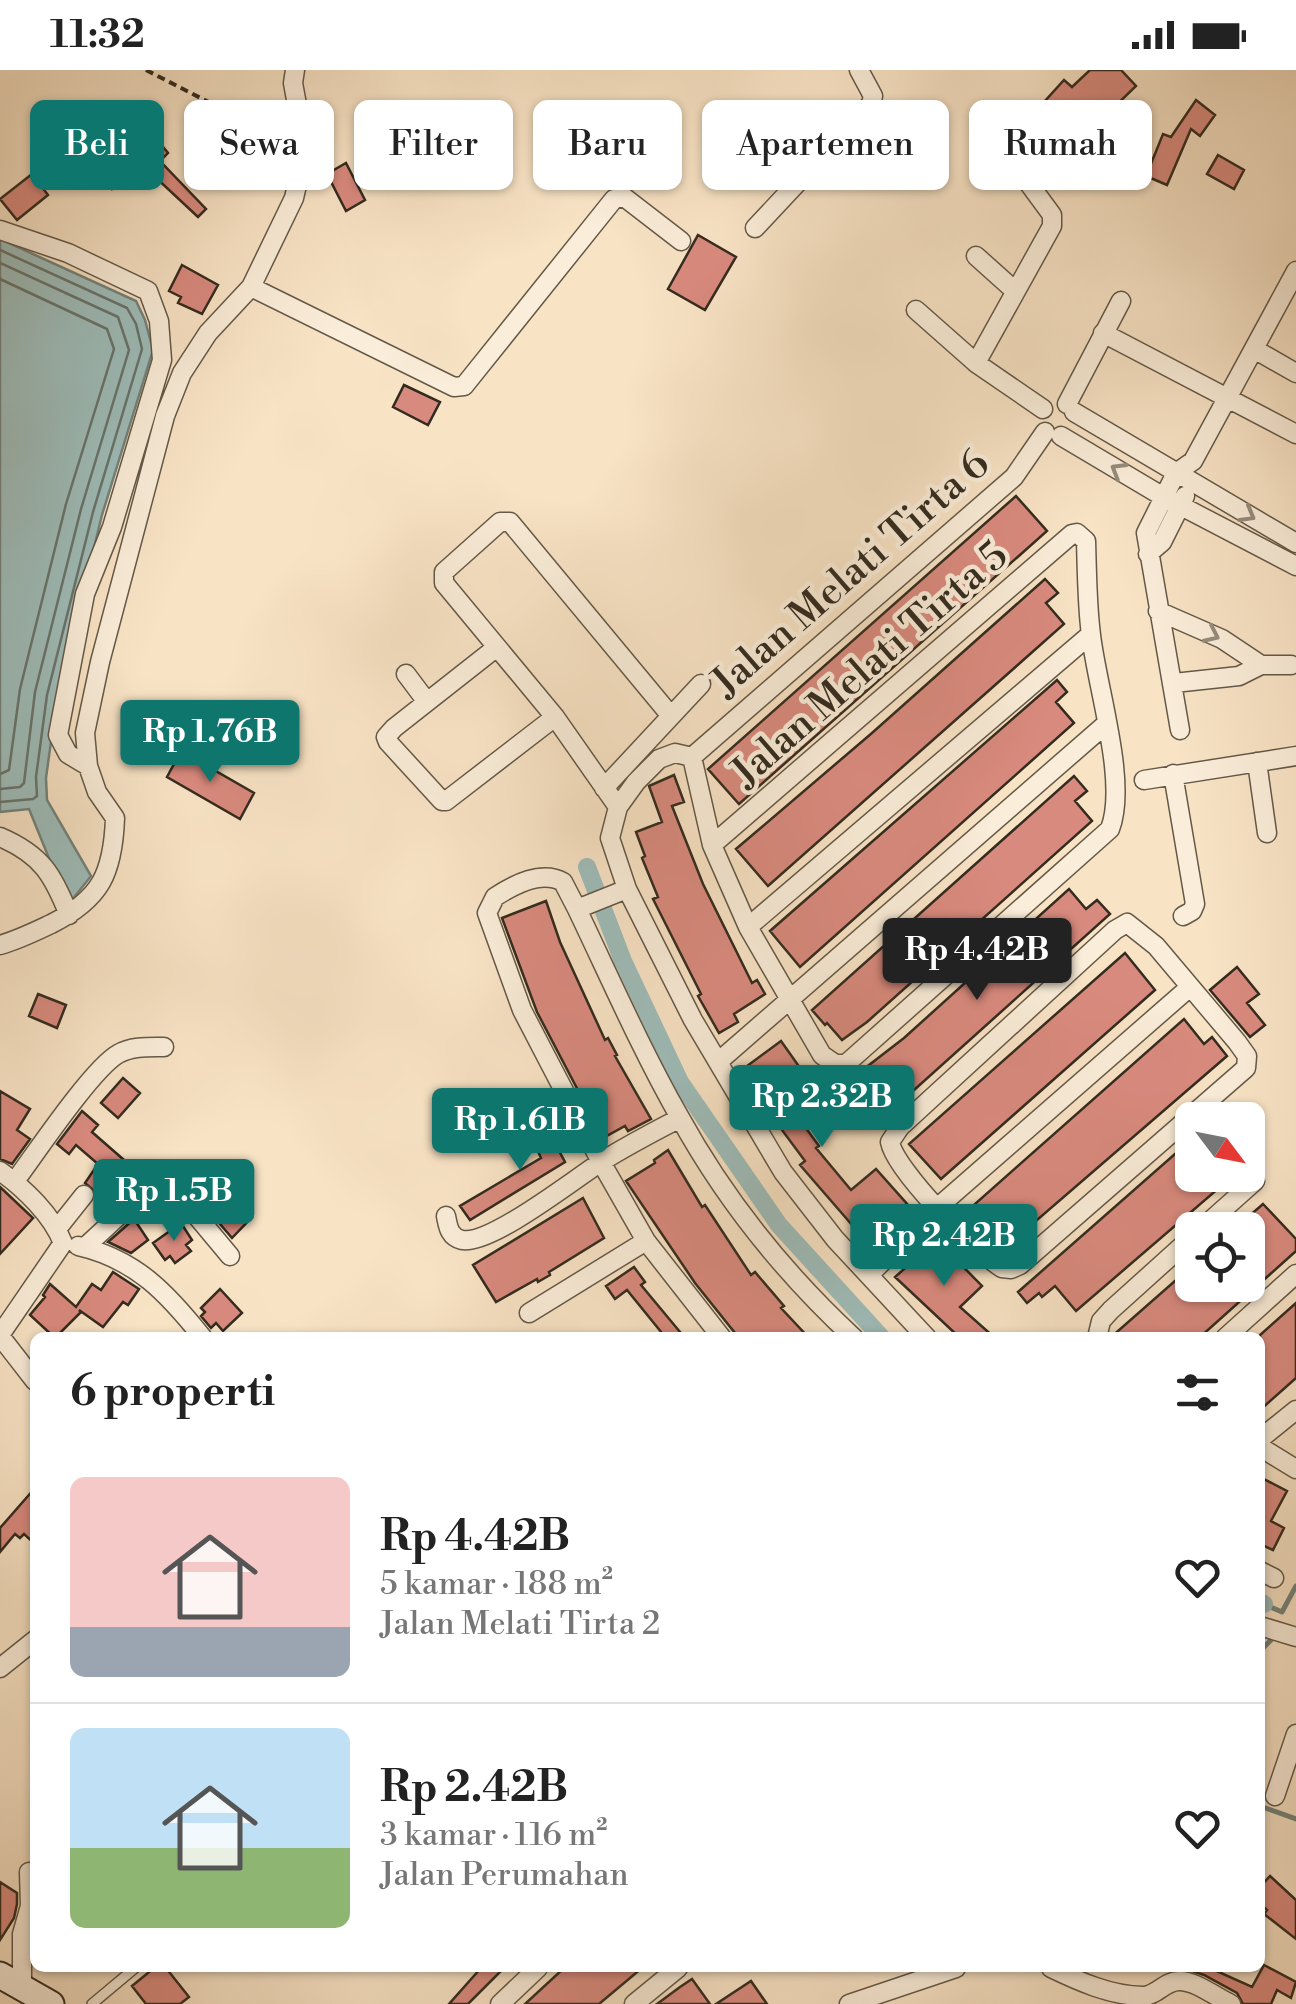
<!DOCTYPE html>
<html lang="id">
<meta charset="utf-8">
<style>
body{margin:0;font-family:"Libre Bodoni",serif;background:#f6f6f6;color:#222;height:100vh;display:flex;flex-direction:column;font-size:38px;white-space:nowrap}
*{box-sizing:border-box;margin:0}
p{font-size:32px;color:#767676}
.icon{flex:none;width:55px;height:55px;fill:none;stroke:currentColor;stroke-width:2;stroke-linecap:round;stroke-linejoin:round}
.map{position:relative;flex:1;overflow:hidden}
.sheet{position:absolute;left:30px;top:1262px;width:1235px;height:640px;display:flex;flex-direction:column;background:#fff;border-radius:15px;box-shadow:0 2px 8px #0004}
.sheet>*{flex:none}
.hud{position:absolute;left:30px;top:30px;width:1238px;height:90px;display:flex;gap:20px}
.needle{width:65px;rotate:122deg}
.controls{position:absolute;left:1175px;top:1032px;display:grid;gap:20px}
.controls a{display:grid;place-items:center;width:90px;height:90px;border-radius:15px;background:#fff;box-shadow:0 2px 8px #0004;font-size:50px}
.price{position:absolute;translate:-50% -85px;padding:0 22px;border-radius:10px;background:#0f766e;color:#fff;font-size:32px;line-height:65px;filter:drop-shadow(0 2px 5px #0008)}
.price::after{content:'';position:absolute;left:50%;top:60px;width:30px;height:22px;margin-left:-15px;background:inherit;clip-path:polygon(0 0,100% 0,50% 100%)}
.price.active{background:#222;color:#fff}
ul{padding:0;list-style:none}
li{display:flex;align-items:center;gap:30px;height:250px;padding:0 40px}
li+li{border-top:2px solid #e0e0e0}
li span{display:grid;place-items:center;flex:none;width:280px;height:200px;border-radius:15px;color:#555}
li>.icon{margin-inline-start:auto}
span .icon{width:120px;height:120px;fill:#fffc;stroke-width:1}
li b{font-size:42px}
h2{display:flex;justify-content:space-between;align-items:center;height:120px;padding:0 40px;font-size:42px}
.tag{padding:0 35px;border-radius:15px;background:#fff;box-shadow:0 2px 8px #0004;font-size:35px;line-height:90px}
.tag.active{background:#0f766e;color:#fff}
.status{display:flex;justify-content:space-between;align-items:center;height:70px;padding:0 50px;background:#fff;direction:ltr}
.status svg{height:28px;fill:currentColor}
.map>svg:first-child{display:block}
.water{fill:#9ebdba;stroke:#73837c;stroke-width:2.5}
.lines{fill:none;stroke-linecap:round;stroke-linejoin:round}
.shore{stroke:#68746c;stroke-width:2.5}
.stream{stroke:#73837c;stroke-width:5}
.canal{stroke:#9ebdba;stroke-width:18}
.building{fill:#d98a7e;stroke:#332b1f;stroke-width:2.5}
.service-casing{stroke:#645948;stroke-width:12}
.minor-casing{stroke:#645948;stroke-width:21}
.secondary-casing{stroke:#332b1f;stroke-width:29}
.path{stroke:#332b1f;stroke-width:4;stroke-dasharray:8 5;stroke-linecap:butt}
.service{stroke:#faedd9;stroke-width:9}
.minor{stroke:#faedd9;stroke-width:18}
.secondary{stroke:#faedd9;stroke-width:25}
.oneway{stroke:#968c7c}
.labels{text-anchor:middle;stroke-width:9;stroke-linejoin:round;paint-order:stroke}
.street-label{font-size:40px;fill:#332b1f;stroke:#faedd9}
</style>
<div class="status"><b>11:32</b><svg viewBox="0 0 49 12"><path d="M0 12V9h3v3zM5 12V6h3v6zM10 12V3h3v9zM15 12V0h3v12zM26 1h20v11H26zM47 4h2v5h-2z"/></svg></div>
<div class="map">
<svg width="1296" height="1934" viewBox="0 0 1296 1934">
<rect width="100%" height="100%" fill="#f8e3c5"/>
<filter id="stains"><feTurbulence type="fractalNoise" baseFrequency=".002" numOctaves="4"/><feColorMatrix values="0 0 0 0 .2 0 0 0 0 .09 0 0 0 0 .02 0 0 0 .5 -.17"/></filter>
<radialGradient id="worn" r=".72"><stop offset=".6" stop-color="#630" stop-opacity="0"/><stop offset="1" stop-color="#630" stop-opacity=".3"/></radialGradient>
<path class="water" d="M 0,169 L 136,231 L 145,250 L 153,280 L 102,445 L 57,628 L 46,708 L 47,730 L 91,806 L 68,835 L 29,739 L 0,742 Z"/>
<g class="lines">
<path class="shore" d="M 0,180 L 127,238 L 136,254 L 142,279 L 93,442 L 47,625 L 36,707 L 37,726 L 33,729 L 0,732
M 0,193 L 118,247 L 129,280 L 81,439 L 35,622 L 24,713 L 20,717 L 0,719
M 0,209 L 107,259 L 114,279 L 66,434 L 20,619 L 9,700 L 0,704"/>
<path class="stream" d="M 1264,1534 L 1282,1542 L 1296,1516
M 1260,1581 L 1274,1567
M 1260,1736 L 1296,1749"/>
<path class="canal" d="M 587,797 L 623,891 L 680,1012 L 779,1155 L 882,1268
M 1260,1532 L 1264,1534"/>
</g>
<path class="building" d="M 1090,0 L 1121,0 L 1136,16 L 1104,47 L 1126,61 L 1106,93 L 1078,75 L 1075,81 L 1061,73 L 1070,56 L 1045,31 L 1064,10 L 1072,17 Z
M 1196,30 L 1215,45 L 1200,66 L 1191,59 L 1167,115 L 1146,106 L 1163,64 L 1171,67 Z
M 891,60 L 921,69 L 913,99 L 883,91 Z
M 159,72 L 168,83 L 160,91 L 206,139 L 198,147 L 138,91 Z
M 115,77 L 129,111 L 112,119 L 97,85 Z
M 247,84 L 284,103 L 277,117 L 239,98 Z
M 1218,85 L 1244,100 L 1234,119 L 1207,104 Z
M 346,93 L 365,130 L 346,141 L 327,104 Z
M 32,104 L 48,125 L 17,150 L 0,129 Z
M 698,165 L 736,187 L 705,240 L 668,219 Z
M 182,195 L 218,215 L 202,244 L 178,233 L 181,227 L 169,221 Z
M 404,315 L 440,332 L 428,355 L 393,337 Z
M 1016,426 L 1047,461 L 739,734 L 708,699 Z
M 1045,509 L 1058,523 L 1046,533 L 1064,554 L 768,816 L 736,779 L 872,663 Z
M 1057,610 L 1067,622 L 1056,632 L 1074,653 L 800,897 L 770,861 Z
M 181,681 L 254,723 L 240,749 L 167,707 Z
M 674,705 L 684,732 L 672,736 L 703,814 L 752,913 L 757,910 L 765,924 L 734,944 L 738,952 L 719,963 L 698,926 L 701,924 L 653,829 L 658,827 L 642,788 L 645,786 L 636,762 L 662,752 L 649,716 Z
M 1074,706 L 1087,721 L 1075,731 L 1092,751 L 867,952 L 842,970 L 827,953 L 825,955 L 812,940 Z
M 1069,819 L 1086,839 L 1097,830 L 1110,844 L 874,1056 L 861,1042 L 874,1030 L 854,1012 L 864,999 L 904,968 Z
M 546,831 L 560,872 L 605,970 L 608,968 L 617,985 L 615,986 L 651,1049 L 628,1061 L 625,1056 L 603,1068 L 537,942 L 502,848 Z
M 1125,883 L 1155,920 L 941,1109 L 909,1074 Z
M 1237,897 L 1259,924 L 1247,933 L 1265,955 L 1250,967 L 1210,920 Z
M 38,924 L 66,935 L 57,958 L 29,946 Z
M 1184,949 L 1204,974 L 1212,967 L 1227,986 L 1015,1169 L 1021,1176 L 1006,1186 L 967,1141 Z
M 781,971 L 805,1005 L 780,1023 L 819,1076 L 816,1078 L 851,1120 L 876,1099 L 908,1135 L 881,1158 L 887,1165 L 872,1178 L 800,1095 L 805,1091 L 739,1002 Z
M 123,1008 L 140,1023 L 118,1048 L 101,1033 Z
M 0,1021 L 30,1039 L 17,1060 L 30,1069 L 12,1094 L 0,1089 Z
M 82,1041 L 98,1055 L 92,1062 L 124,1090 L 109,1108 L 120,1116 L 108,1133 L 85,1113 L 98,1094 L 76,1075 L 69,1084 L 57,1074 Z
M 542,1049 L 565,1092 L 470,1150 L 460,1136 L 541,1088 L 527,1057 Z
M 1192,1069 L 1192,1105 L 1234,1105 L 1076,1241 L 1055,1216 L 1042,1227 L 1039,1223 L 1027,1233 L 1018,1222 Z
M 668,1080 L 702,1137 L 705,1135 L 751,1205 L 755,1202 L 784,1236 L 781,1238 L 809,1268 L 739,1268 L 695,1213 L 626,1111 L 655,1093 L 654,1090 Z
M 203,1095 L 217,1110 L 212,1115 L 252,1147 L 232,1168 L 185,1113 Z
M 0,1117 L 33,1148 L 0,1184 Z
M 583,1128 L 604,1168 L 549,1202 L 550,1205 L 538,1212 L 537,1209 L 496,1232 L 473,1195 Z
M 1263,1134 L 1296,1169 L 1296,1181 L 1199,1268 L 1110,1268 L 1192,1196 L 1192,1215 L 1248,1215 L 1248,1160 L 1233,1160 Z
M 134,1149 L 148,1170 L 131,1183 L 108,1172 Z
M 181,1153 L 192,1170 L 186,1175 L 191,1181 L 175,1193 L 170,1186 L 165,1190 L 153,1173 Z
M 937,1170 L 982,1216 L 960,1237 L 995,1268 L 960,1268 L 895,1207 Z
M 634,1197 L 645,1212 L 641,1215 L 685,1268 L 666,1268 L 627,1220 L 615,1229 L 606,1216 Z
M 113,1202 L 139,1219 L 128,1235 L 123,1232 L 103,1257 L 79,1240 L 81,1242 L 55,1268 L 30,1245 L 45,1227 L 43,1225 L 50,1214 L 76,1237 L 92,1214 L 101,1220 Z
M 220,1219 L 242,1243 L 223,1261 L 216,1253 L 211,1258 L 201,1246 L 205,1242 L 201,1238 Z
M 1296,1233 L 1296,1308 L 1260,1340 L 1260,1265 Z
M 1260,1407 L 1287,1421 L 1271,1451 L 1284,1458 L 1273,1480 L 1260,1474 Z
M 35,1418 L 35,1474 L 24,1464 L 20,1468 L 15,1464 L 0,1482 L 0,1458 Z
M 1270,1806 L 1296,1830 L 1296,1869 L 1264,1844 L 1267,1840 L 1260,1834 L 1260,1817 Z
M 0,1812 L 17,1823 L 17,1834 L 14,1848 L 0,1870 Z
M 1264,1895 L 1296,1912 L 1291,1928 L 1277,1920 L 1271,1934 L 1243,1934 L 1237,1923 L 1204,1905 L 1189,1900 L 1164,1898 L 1210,1898 L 1252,1917 Z
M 154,1898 L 166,1898 L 189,1927 L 180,1934 L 146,1934 L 132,1916 Z
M 481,1898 L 504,1898 L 468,1934 L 449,1934 Z
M 564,1898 L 642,1898 L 599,1934 L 525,1934 Z
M 692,1909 L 710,1934 L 657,1934 L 680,1917 Z
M 751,1911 L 767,1934 L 716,1934 Z"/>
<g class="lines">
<g class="service-casing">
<path id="service" d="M 92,1934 L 135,1898"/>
</g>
<g class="minor-casing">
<path id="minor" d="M 755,158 L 871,34 L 873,26 L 859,0
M 0,160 L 68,183 L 148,221 L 159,251 L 162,290 L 112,457 L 85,524 L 58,665 L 68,684 L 88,696
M 976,186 L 1015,221
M 251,217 L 454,317 L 464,316 L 614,129 L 624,127 L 681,171
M 916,240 L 976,293 L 1043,339
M 1103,263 L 1296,364
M 1254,279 L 1296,303
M 976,293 L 1052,156 L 1052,145 L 1024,107 L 1016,77
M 1067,334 L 1121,231
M 1074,342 L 1296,473
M 1061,366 L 1162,426 L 1296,496
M 1148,484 L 1162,472 L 1185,426
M 1158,541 L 1222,569 L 1261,595
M 497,577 L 394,658 L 386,667 L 388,672 L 442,731 L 446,731 L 555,647
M 406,604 L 427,632
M 1174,613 L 1239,606 L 1261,595 L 1291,595
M 1180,660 L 1146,463 L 1176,403 L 1193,391 L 1296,201
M 692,687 L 712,775 L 748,857 L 822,985 L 835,994 L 846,994 L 1110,759 C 1128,712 1097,618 1091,565 C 1087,534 1087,502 1086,471 L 1077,463 L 1072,464 L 712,775
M 692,687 L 675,683 L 659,689 L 636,712 L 618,737 L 610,768 L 627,819 L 693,950 L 783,1102 L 835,1169 L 927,1268
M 692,687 L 1014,407 L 1045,362
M 1257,692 L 1267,763
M 1173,704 L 1195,834 L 1192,841 L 1183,846
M 1144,710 L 1296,686
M 604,718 L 701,614
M 618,737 L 555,647 L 444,513 L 444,502 L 500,452 L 510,452 L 671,646
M 0,767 C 42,785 53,805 69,845
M 627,819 L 577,839 L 563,812 C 542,800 515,814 495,827 L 487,843 L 522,940 L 601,1092 L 646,1171 L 722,1268
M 577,839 C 610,908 641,979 679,1046 C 724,1128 785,1204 854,1268
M 1127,853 L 1156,876 L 1237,972 L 1247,986 L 1246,998 L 1020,1195 L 1011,1199 L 1002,1198 C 976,1182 895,1100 890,1072 L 900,1057 L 1115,860 Z
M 748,857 L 1091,564
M 0,875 C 18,870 34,862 51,854 C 101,829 113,803 115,748 L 97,722 L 88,696 L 85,663 L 100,592 L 165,346 L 182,303 L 208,263 L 251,217 L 294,128 L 303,89 L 302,62 L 293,13 L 295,0
M 718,992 L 1106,654
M 0,1101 C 24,1118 52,1145 63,1173 L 0,1265
M 15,1111 C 36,1083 92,999 118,984 C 132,976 149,977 164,977
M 446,1146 C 448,1156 449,1167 462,1170 C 490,1175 572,1111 598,1094 C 624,1077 652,1063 680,1048
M 57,1159 L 84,1125
M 1200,1160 L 1255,1111
M 78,1176 C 136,1189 168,1224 203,1268
M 85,1177 L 153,1114 L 170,1114 L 230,1186
M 869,1205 L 937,1138 L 1190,917
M 529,1243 L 646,1171
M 0,1266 L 35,1311
M 1097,1268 L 1101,1251 L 1111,1240 L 1192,1167
M 1225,1268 L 1296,1204
M 1260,1369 L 1296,1340
M 1260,1377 L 1296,1399
M 1260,1501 L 1274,1508
M 1260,1556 L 1296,1567
M 0,1598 L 35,1570
M 1275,1726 L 1296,1664
M 1051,1898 C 1078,1911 1111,1926 1143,1926 C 1156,1926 1165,1911 1179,1911 C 1197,1911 1215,1927 1231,1934
M 22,1917 L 22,1864 L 30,1836 L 29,1802
M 500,1934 L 538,1898
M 634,1934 L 678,1898
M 849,1934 L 956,1898"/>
</g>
<g class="secondary-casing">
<path id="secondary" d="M 0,1905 L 51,1934"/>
</g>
<path class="path" d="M 146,0 L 265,61"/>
<use href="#service" class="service"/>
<use href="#minor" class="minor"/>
<use href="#secondary" class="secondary"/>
</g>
<defs><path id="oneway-chevron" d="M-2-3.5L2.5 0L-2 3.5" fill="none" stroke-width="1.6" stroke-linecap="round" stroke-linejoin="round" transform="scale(2.5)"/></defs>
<g class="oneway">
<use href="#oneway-chevron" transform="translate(1118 400) rotate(-149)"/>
<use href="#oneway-chevron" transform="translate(1248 445) rotate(30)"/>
<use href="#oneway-chevron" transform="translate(1212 565) rotate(25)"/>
</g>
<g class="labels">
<g class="street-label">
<text transform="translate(850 502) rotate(-41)" y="14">Jalan Melati Tirta 6</text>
<text transform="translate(869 593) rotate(-41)" y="14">Jalan Melati Tirta 5</text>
</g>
</g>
<rect width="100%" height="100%" filter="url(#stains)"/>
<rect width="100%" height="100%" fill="url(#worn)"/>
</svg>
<div class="controls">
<a><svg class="needle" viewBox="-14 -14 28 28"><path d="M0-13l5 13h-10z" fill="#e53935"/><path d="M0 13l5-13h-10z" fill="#767676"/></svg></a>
<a><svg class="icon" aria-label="locate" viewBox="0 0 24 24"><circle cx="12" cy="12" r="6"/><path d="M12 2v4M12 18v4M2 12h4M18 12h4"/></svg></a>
</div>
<b class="price" style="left:210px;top:715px">Rp 1.76B</b>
<b class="price active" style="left:977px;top:933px">Rp 4.42B</b>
<b class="price" style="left:822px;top:1080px">Rp 2.32B</b>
<b class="price" style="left:520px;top:1103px">Rp 1.61B</b>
<b class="price" style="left:174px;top:1174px">Rp 1.5B</b>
<b class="price" style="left:944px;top:1219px">Rp 2.42B</b>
<div class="hud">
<a class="tag active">Beli</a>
<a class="tag">Sewa</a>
<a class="tag">Filter</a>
<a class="tag">Baru</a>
<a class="tag">Apartemen</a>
<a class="tag">Rumah</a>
</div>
<section class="sheet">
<h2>6 properti<svg class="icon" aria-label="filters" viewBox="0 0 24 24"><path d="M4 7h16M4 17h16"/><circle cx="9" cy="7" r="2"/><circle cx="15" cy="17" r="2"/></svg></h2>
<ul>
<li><span style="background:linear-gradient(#f6c9c9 75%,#9aa5b1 0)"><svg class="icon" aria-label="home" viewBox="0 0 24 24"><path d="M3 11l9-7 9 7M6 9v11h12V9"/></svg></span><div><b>Rp 4.42B</b><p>5 kamar · 188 m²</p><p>Jalan Melati Tirta 2</p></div><svg class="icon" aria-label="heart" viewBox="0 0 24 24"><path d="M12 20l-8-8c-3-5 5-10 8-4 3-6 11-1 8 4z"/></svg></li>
<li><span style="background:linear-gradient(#bfe0f5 60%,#8fb573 0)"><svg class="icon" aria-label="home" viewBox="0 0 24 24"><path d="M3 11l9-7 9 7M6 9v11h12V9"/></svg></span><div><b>Rp 2.42B</b><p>3 kamar · 116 m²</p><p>Jalan Perumahan</p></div><svg class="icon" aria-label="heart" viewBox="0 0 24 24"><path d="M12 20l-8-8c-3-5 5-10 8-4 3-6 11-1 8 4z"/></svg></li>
</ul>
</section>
</div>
